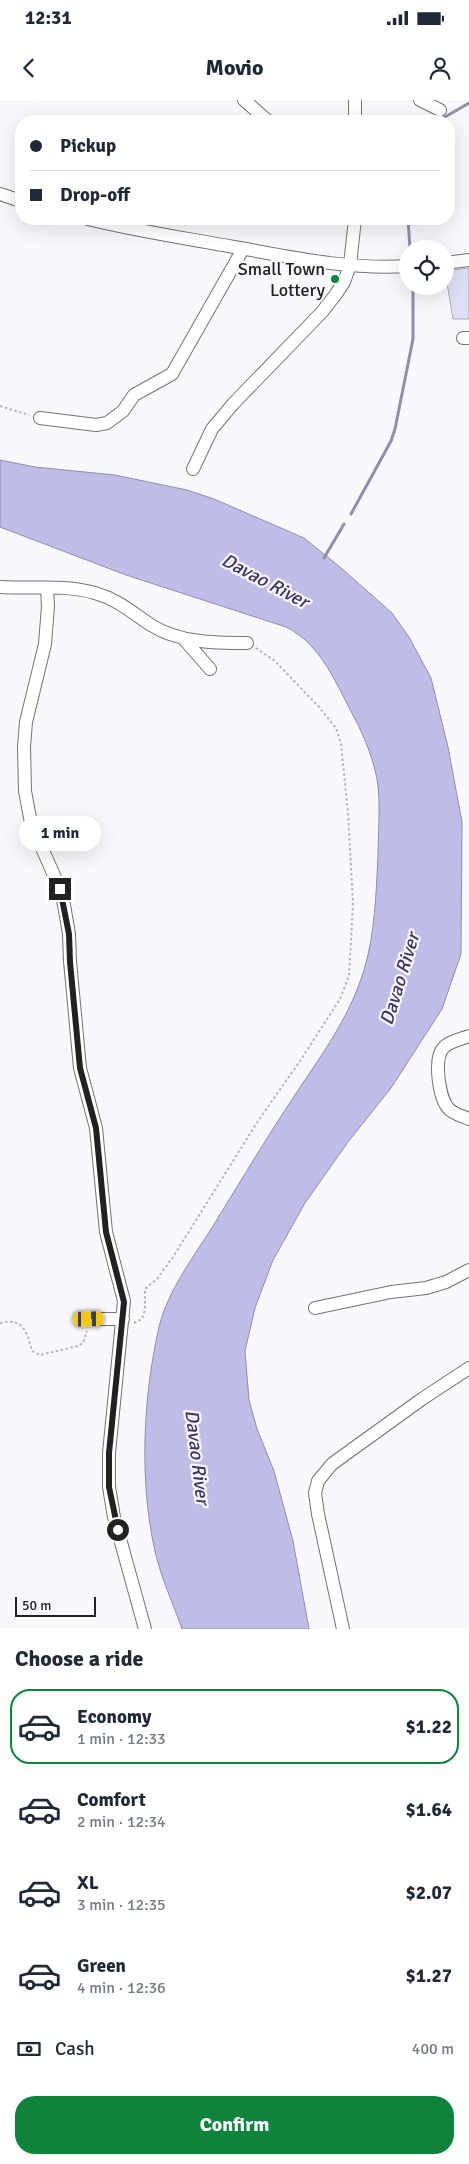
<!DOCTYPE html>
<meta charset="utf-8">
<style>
body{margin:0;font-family:Signika,sans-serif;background:#f6f6f7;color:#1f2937;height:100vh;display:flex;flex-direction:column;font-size:19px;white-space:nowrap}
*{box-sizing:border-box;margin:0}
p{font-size:16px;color:#747a83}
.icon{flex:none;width:28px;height:28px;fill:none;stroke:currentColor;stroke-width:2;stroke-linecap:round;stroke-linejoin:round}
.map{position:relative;height:1529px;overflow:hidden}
.details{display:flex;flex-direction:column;background:#fff;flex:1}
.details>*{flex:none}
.guide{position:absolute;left:15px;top:15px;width:440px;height:110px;border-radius:20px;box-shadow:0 5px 20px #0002;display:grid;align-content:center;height:110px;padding:0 15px;background:#fff}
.controls{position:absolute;left:399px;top:140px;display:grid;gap:10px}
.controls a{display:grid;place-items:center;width:55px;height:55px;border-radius:50%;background:#fff;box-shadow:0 5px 20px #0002;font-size:25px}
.scale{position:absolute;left:15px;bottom:12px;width:81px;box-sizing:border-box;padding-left:5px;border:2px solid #222223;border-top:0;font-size:14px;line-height:18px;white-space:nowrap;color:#222223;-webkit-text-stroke:4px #f7f7fc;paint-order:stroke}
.end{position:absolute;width:22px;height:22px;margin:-11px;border:6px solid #222223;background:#fff;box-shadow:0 0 0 2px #fff}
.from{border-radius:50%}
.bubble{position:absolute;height:35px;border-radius:18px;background:#fff;box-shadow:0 5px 20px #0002;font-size:16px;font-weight:800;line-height:35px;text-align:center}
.car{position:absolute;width:15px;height:30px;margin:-15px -8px;border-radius:6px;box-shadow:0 0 4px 1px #0007;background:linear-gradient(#f5c518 24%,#345 0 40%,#f5c518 0 76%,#345 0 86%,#f5c518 0)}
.guide b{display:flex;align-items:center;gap:18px;height:48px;font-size:19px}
.guide b+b{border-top:1px solid #e0e1e3}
.guide i{width:12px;height:12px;background:#1f2937}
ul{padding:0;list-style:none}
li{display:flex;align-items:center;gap:15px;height:75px;margin:0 10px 8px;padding:0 5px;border:2px solid transparent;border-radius:20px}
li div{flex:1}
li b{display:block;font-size:19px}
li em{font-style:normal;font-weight:800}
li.current{border-color:#0d833c}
li>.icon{width:45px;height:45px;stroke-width:1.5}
h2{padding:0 15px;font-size:22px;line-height:60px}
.pay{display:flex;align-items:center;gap:12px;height:55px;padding:0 15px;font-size:19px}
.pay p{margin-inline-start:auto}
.action{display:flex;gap:10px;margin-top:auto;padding:10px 15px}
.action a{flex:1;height:58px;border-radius:20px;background:#0d833c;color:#fff;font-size:20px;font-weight:800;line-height:58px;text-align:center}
.status{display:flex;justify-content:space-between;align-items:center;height:35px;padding:0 25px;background:#fff;direction:ltr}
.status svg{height:14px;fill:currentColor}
header{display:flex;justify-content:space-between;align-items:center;height:65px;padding:0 15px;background:#fff;font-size:22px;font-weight:800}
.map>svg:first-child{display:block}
</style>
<div class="status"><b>12:31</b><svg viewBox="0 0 49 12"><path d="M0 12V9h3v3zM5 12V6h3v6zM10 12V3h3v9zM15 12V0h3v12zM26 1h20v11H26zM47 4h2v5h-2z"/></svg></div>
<header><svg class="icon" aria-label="back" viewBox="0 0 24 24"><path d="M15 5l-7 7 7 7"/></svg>Movio<svg class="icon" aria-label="person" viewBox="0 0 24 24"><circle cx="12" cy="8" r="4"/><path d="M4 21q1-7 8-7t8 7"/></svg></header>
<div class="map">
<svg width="469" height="1529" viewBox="0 0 469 1529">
<rect width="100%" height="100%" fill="#f7f7fc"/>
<path fill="#bfbde8" stroke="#908ead" d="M0,360l35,7 80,8 72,15 27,9 90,39 36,29 52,46 17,24 22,41 17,69 14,75 -1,132 -19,55 -51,79 -43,54 -43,61 -32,57 -18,48 -10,43 4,49 8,29 17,42 19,70 16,88h-127c-9,-26 -21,-51 -27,-78 -16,-70 -12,-154 4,-224 9,-38 37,-73 57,-106 24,-39 48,-79 73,-117 28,-43 60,-84 75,-134 11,-36 12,-76 14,-114 0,-24 3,-54 -1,-77 -4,-21 -13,-43 -23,-62 -18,-33 -32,-72 -68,-90l-160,-52 -126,-48z"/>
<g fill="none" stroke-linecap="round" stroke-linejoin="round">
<path stroke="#908ead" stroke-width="3" d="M438,21l31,-18
M408,119l2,30
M351,414l40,-73 4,-12 18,-90v-53
M324,458l20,-34"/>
</g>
<path fill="#dfdef8" stroke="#ababaf" d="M469,168v51h-16l-8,-48z"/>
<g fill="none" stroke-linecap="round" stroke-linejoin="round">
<g stroke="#747477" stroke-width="14">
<path id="minor" d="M244,0l24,21
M420,0l20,10
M355,21v-21
M0,94l21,7
M88,119c48,12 97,19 146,28 57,10 115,23 174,19
M445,163l24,-3
M463,238h6
M40,318l56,7 11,-2 16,-12 11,-16 38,-21 71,-125
M193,369l19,-40 21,-25 89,-92 14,-18 8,-12 6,-17 5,-46
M0,487c31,2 65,-3 95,6 24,7 36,19 56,32 28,18 65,18 96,18
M47,488l1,18 -3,38 -19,78 -2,25 1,44 6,32 29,66 4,16 5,29 1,27 10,107 16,60 10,104 18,69 -15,152v34l5,30 31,112
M183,538l27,31
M469,936c-8,3 -19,5 -25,11 -11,11 -5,50 4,61 5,6 14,8 21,11
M315,1208l76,-16 35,-4 20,-6 23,-12
M89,1219h34
M343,1529l-25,-115 -3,-21 3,-12 14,-17 90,-65 47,-31"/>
</g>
<path stroke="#b6b6ba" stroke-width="2" stroke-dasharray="2.5 2.5" stroke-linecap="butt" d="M0,306l29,9
M0,1223c24,-6 27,10 32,28l8,4 38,-9 5,-3 4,-12
M134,1223l8,-4 3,-9v-21l12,-10 16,-22 85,-136 42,-60 40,-62 9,-23 4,-73 -5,-90 -7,-69 -5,-16 -17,-21 -44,-46 -19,-13"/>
<use href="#minor" stroke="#fff" stroke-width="12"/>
</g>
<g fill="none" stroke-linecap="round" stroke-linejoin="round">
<path stroke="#222223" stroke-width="6" d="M60,789l9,45 1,28 10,106 16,60 10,104 18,70 -15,151v34l9,43"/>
</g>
<circle fill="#0d833c" stroke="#f7f7fc" stroke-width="2" cx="335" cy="179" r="5"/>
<g text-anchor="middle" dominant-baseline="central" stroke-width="4.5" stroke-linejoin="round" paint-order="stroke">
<g font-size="18" fill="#222223" stroke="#f7f7fc" text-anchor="end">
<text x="325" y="169">Small Town<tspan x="325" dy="21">Lottery</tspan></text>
</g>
<g font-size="19" font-style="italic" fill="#3b3469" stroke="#f7f7fc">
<text transform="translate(265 481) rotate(28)">Davao River</text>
<text transform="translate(400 879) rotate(-73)">Davao River</text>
<text transform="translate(197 1357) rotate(83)">Davao River</text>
</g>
</g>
</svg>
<div class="controls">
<a><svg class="icon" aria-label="locate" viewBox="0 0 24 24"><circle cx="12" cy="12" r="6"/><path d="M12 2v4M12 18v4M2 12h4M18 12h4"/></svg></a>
</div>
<div class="scale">50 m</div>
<i class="end from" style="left:118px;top:1430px"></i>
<i class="end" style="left:60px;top:789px"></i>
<div class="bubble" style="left:19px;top:716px;width:82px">1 min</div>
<i class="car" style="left:89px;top:1219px;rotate:89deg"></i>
<div class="guide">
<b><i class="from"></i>Pickup</b>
<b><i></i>Drop-off</b>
</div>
</div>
<section class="details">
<h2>Choose a ride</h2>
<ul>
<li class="current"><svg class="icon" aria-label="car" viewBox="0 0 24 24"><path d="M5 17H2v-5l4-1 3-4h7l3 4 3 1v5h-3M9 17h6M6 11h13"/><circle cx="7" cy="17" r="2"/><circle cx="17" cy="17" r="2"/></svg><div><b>Economy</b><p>1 min · 12:33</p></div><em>$1.22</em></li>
<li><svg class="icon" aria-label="car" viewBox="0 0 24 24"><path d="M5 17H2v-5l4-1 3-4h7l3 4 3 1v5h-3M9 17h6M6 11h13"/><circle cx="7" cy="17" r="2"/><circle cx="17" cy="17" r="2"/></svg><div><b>Comfort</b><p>2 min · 12:34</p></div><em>$1.64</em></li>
<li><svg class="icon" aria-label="car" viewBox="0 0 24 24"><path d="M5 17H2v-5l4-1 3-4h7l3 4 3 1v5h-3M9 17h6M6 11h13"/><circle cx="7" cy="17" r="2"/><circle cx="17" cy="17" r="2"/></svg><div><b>XL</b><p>3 min · 12:35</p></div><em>$2.07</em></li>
<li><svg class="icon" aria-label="car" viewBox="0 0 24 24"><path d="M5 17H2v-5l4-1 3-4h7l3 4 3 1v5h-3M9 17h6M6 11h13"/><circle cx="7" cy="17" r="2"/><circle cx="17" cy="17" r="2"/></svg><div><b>Green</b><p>4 min · 12:36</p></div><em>$1.27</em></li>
</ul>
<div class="pay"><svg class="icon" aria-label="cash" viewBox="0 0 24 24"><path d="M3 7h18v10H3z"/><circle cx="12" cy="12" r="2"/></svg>Cash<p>400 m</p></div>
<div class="action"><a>Confirm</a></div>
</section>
